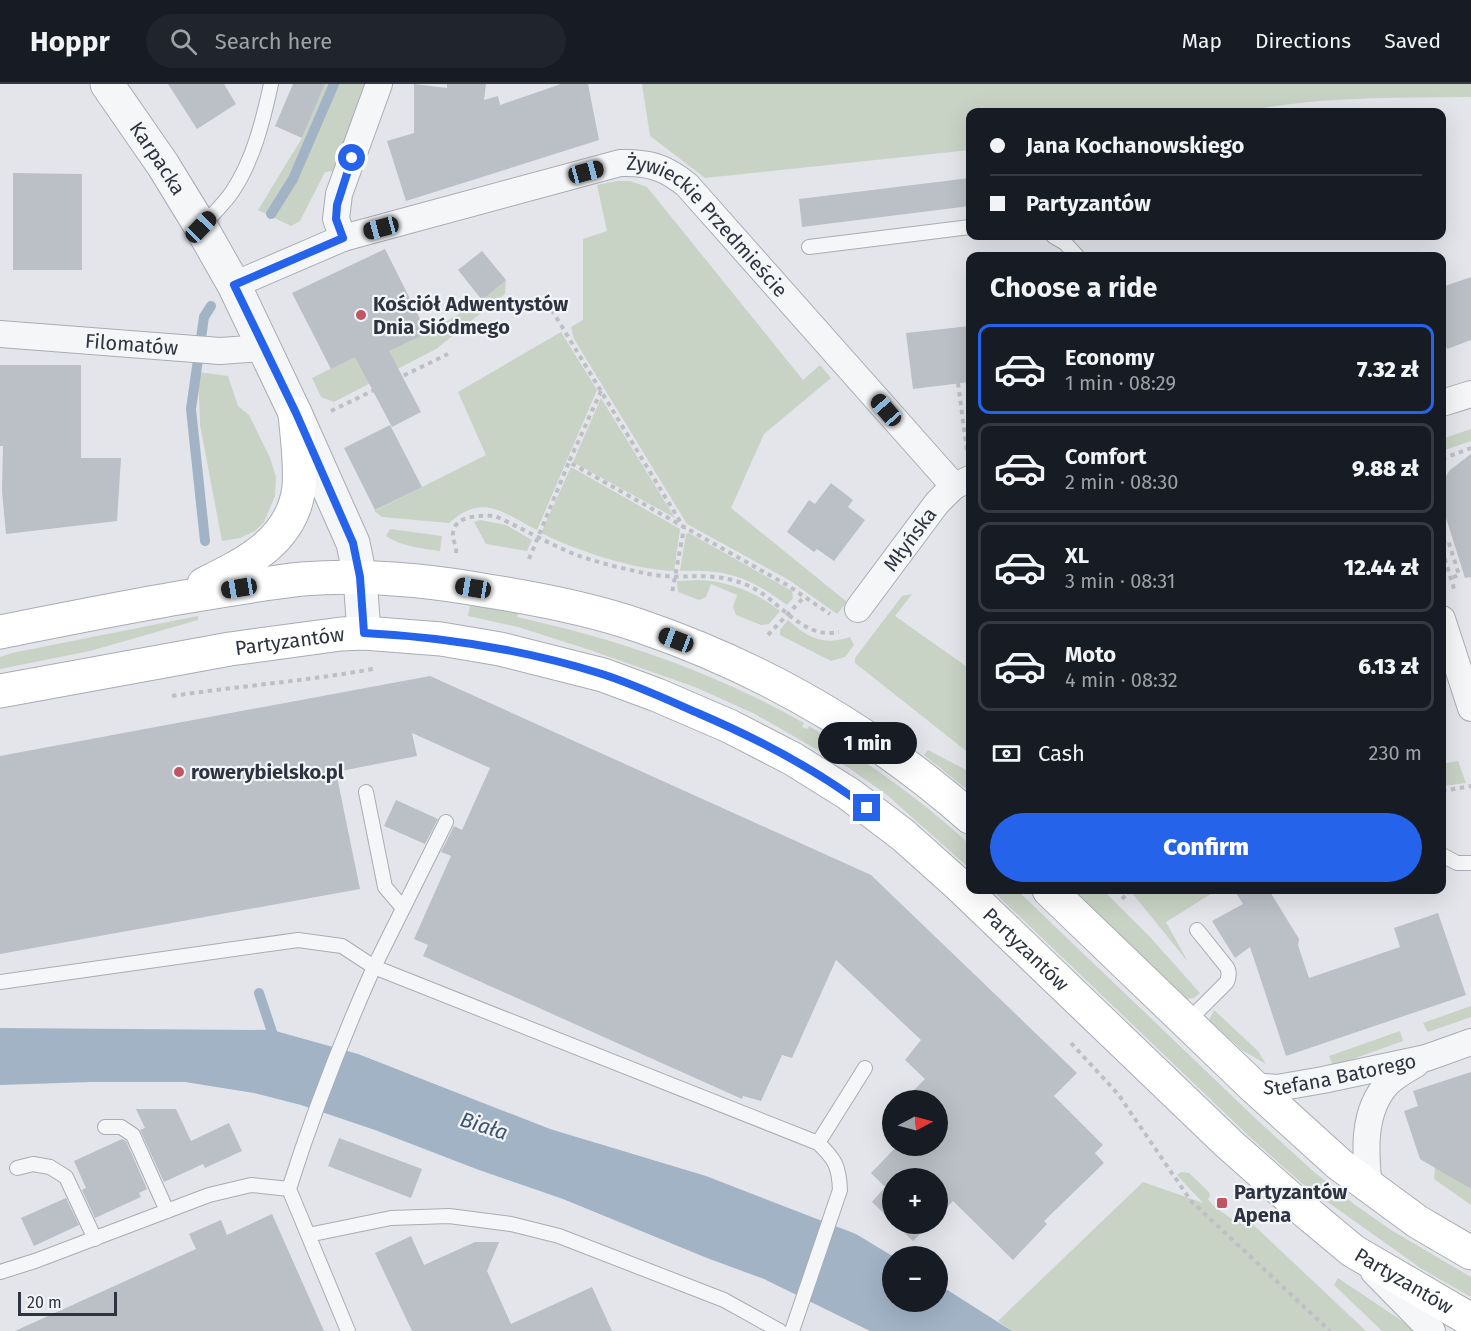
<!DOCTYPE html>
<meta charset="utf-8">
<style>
body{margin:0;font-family:"Fira Sans",sans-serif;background:#20242c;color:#f1f3f6;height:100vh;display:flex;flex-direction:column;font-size:22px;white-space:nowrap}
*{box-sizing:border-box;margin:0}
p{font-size:20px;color:#9ea1a6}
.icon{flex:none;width:33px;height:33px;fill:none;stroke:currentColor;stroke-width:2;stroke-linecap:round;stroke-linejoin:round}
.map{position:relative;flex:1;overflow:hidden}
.side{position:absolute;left:966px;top:168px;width:480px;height:642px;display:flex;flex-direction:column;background:#171b24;border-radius:12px;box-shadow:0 6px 24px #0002}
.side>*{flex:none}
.top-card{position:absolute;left:966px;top:24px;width:480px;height:132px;border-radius:12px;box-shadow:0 6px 24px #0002;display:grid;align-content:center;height:132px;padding:0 24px;background:#171b24}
.needle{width:39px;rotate:84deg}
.tools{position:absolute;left:882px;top:1006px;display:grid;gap:12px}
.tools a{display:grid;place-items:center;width:66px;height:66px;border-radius:50%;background:#171b24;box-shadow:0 6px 24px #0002;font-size:30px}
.scale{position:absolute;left:18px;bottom:15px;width:99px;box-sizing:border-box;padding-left:6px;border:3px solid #2d3340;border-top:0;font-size:16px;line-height:21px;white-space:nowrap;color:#2d3340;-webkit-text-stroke:4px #f2f4f7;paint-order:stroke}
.end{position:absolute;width:27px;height:27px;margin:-14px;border:8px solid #2563eb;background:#fff;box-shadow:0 0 0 3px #fff}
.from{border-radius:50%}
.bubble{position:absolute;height:42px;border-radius:21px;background:#171b24;box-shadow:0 6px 24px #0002;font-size:20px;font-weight:800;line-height:42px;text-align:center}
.car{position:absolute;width:18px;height:36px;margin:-18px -9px;border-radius:8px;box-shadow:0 0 4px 2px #0007;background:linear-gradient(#222 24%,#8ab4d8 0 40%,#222 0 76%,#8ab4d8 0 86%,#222 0)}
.top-card b{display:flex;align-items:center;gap:21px;height:57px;font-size:22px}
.top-card b+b{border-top:2px solid #363941}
.top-card i{width:15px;height:15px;background:#f1f3f6}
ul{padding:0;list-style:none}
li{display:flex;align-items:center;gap:18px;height:90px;margin:0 12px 9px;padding:0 12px;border:3px solid #363941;border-radius:12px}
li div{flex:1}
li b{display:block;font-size:22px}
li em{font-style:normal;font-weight:800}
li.selected{border-color:#2563eb}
li>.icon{width:54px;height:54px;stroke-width:1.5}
h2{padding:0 24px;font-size:27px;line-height:72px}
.pay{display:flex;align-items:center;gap:15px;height:66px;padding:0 24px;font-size:22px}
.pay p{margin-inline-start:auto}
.button{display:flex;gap:12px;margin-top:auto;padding:12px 24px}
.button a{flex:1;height:69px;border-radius:36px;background:#2563eb;color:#fff;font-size:24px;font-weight:800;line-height:69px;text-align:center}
header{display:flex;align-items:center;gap:36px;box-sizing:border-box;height:84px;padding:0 30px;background:#171b24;border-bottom:2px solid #363941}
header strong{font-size:28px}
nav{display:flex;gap:33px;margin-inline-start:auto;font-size:21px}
.search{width:420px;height:54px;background:#20242c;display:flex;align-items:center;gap:15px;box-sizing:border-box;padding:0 21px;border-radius:33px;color:#9ea1a6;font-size:22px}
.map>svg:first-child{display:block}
</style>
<header>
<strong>Hoppr</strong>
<div class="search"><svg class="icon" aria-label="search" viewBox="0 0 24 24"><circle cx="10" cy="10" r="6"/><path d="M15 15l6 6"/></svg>Search here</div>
<nav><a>Map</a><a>Directions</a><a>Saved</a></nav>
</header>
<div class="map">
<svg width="1471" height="1247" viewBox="0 0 1471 1247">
<rect width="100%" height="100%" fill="#e3e5ea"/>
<path fill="#c8d3c5" d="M325,0h42l-33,87 -9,1 -25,49 -9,5 -33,-16 44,-72z
M642,0h829v13c-77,1 -154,-1 -229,15h-272v38l-265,28 -55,-42z
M617,97h13l17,6 156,193 17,-15 11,13 -67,56 -33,74 116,94 -10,12 -48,-34 -102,-56 -113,-185 -3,-12 12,-7v-81l24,-8 -10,-46z
M506,196l-1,14 -69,55 -102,53 -13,-5 -9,-19 86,-43 5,9c37,-17 71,-38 103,-64z
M561,248l36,58 -60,140c-35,-18 -54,-37 -88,-7l-67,-6 -8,-6 112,-56 -28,-63z
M198,288l30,4 10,30 11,9 21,43 6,19 -1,19 -11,26 -9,9 -15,7 -18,3 -22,-116z
M601,314l74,120 -102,-56z
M1471,345v12l-29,10v-12z
M571,383l109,62 -6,42c-42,-2 -94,-19 -133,-38z
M480,436l26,5 26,15 -5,11 -41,-7 -12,-22z
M390,445l52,7 -2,15c-19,-3 -38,-4 -54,-15z
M689,449l103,58 1,7 -6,7c-38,-28 -60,-36 -107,-34l6,-37z
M699,496c31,2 57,12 81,31l-11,13 -8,1 -25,-10 -3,-8 4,-12 -26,-11 -5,13 -7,3 -21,-8 -1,-11z
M912,510l-17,22 75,53v85l-115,-91v-5l47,-62z
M470,521l48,8 -1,4c104,23 194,54 287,106l-2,4 5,2 2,-3c58,36 112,73 161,119v24l-83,-74 -38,-27 -94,-54 -60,-27 -105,-37 -72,-23 -50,-11z
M198,532v4l-108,31 -90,18v-12l12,-4z
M788,536c20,18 35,26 62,17l4,8 -9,12 -14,4 -51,-26v-5z
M928,666l42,22v20l-46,-37z
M1458,677l8,22 -24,3v-22z
M992,806h25l237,227 59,54 41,33 37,26 80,47v20l-49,-28 -117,-83 -54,-48z
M1073,806h30l48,48 49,55 -6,5 -7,1z
M1136,806h81l-51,32 22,40 -56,-69z
M1471,922v11l-43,15 -5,-9z
M1214,926l44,41 8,13 -24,-14 -33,-30z
M1400,947l3,10 -70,25 -4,-10z
M1435,1083l36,22v16l-37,-26z
M1181,1088l8,1 20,19 1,4 -2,3c5,9 19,15 27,23l8,-7 123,116h-354l-14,-10 145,-139 60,21 -26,-28z
M1338,1194l79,53h-35l-48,-46z"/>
<path fill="#a2b3c6" d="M0,944l272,2 86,24 192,75 156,47 150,58 38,23 -2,45h46v-18l74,47h-142l-106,-52 -57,-21 -144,-59 -84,-29 -104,-40 -74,-25 -47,-12 -69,-11h-95l-90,3z"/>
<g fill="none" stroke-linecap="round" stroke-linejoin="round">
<path stroke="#a2b3c6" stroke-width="10" d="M271,130l22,-35 41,-95
M205,457l-14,-132 13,-92 7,-11
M259,909l16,48"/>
</g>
<path fill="#bbbfc6" d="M168,0h56l12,20 -39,25z
M293,0h32l-23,54 -27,-12z
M414,0l33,4v-4h39l-2,16 14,-4 2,9 61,-21h27l11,56 -193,61 -19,-60 27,-8z
M13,89l69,1v96h-69z
M970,94v28l-168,21 -3,-28z
M385,165l42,84 -38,18 32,61 -29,15 -37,-70 -24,12 -39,-76z
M482,167l24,29 -24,20 -24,-30z
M1471,193v63l-24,9 -5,-16v-46z
M970,242v56l-57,7 -7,-56z
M0,281h81v93h40l-4,63 -111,13 -4,-43 1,-45h-3z
M390,341l32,62 -47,23 -31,-62z
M1471,370v123l-6,1 -23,-73v-23l8,-12z
M831,399l22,17 -5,7 17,13 -31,41 -17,-12 -3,3 -27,-20 22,-32 6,4z
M430,592l441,199 206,198 -23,23 49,49 -8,8 9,10 -60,58 3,3 -34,36 -60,-59 -15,15v-37h-46v42l-20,-19 13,-15 -14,-14 26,-27h41v-45h-35l22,-22 -20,-19 16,-20 -85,-80 -44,98 -10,-3 -21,46 -18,-5 -1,3 -319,-143 5,-11 -14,-6 37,-83 -10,-4 13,-26 8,4 28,-62 -78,-35 5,23 -81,16 24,117 -360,65v-198z
M396,716l42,19 -13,25 -41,-18z
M1234,806h35l30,49 -1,6 11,33 91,-31 -6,-19 44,-15 28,82 -180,61 -36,-109 -15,11 -23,-37 31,-17z
M1471,988v117l-51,-30 -16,-48 14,-5 -5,-15z
M136,1025h40l15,32 38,-18 13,28 -37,17 -2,-4 -39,18 -24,-52 5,-2z
M339,1054l83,31 -11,29 -83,-32z
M122,1055l4,2 21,48 -8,4 2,4 -46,21 -13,-28 4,-2 -12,-27z
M66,1114l13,27 -45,21 -13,-28z
M272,1130l52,117h-309l181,-82 -7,-15 32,-14 6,15z
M895,1140h35l-17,17z
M411,1152l13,29 51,-23h24l-12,29 24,53 81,-37 20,44h-200l-37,-78z"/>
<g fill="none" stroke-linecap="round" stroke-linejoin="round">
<g stroke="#a9acb4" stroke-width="16">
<path id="service" d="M201,143c10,-11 22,-22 31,-35 21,-31 31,-71 39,-108
M1053,152l12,7 12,13
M809,163l161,-20
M366,708l19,95 18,21
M446,738l-72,145 444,176c17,16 21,23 22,47l-48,141
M1442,771l15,8h14
M0,898l298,-42 44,6 32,21c-32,72 -61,146 -85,222l59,142
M1187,938l40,-40c2,-6 3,-11 -1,-16l-29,-36
M105,1043h16l12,8 34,76
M818,1059l47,-75
M17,1084l16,-4 17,3 16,10 29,62
M308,1151l83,-17 58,-2 62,8 48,12 165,64 56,31
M0,1188l35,-11 174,-66 42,-10 38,4"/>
</g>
<g stroke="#a9acb4" stroke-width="28">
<g id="minor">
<path d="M343,154l-7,-19 3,-25 40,-110"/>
<path id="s1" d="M234,201l109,-47 277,-75c28,-1 45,4 67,22l267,301"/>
<path id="s2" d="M0,250l220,17 44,-3"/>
<path d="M1442,319l29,-9"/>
<path id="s3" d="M858,525l79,-106 17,-17 16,-7"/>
<path d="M1442,535l29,89"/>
<path id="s4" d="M1253,1002l24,2 46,-8 103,-22 45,-16"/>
<path d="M1369,1104c-4,-36 -7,-77 19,-105 8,-8 18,-13 28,-19"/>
<path d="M1374,1188l58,59"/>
</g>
</g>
<g stroke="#a9acb4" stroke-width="35">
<g id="tertiary">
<path id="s5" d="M107,0l56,81 38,62 33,58 61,128 58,130 7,34 4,56"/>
</g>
</g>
<g stroke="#a9acb4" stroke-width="35">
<g id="secondary">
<path d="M204,500c43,-21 89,-44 95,-97 2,-24 -2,-50 -4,-74"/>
<path d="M0,548c71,-14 143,-29 215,-40 29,-5 58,-10 87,-13 62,-5 125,1 186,12 51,8 103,18 152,35 123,42 233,106 330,191"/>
<path id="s6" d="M0,607l230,-42 111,-15 23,-1 77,6 59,10 103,26 54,20 72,31 64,33 56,35 54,41 57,51 269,258 70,62 54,45 118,69"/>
<path d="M1049,806l204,196 86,78 79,58 53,31"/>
</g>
</g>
<path stroke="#bdbfc4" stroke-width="4" stroke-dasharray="4.5 4.5" stroke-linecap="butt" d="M547,218l137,226 -12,65
M958,299l9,68
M601,307l-32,71 218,123 43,29
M331,327l117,-57
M1442,375l29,-11
M1442,426l9,-3
M1442,458l6,-2 11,35 -8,3
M1442,466l13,42
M456,469c1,-7 -4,-13 -3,-20 1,-18 29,-18 42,-17 27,12 52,27 79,38 24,9 51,15 75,20 37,7 62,-5 100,12 31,14 53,54 90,46
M529,475l40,-97
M768,551l37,-39
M172,612c67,-10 134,-15 201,-27
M1442,707l29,-5
M1122,815l9,-9
M1071,959l47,51 73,107 139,130"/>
<use href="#service" stroke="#f5f6f8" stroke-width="14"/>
<use href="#minor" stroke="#f5f6f8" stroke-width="26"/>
<use href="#tertiary" stroke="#f5f6f8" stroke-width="33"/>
<use href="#secondary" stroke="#fff" stroke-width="33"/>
</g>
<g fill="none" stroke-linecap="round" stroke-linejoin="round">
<path stroke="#2563eb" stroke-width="8" d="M352,74l-15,47 -1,14 7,19 -109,47 62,128 57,130 7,34 4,56c81,4 161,17 238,41 34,11 66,26 98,40 58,25 116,55 167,94"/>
</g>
<g fill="#c05664" stroke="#f2f4f7" stroke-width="2">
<circle cx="361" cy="231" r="6"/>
<circle cx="179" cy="688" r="6"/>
<rect x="1216" y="1113" width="12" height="12" rx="3"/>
</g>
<g text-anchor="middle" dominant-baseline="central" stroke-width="4.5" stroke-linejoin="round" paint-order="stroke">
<g font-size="20" fill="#2d3340" stroke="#f2f4f7">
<text stroke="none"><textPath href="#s5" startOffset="90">Karpacka</textPath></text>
<text stroke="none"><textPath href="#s1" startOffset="518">Żywieckie Przedmieście</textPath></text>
<text stroke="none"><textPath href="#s2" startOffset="132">Filomatów</textPath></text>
<text stroke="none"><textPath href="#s3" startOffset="87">Młyńska</textPath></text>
<text stroke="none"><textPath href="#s6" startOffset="294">Partyzantów</textPath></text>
<text stroke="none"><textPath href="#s6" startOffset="1122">Partyzantów</textPath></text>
<text stroke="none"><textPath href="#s4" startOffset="88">Stefana Batorego</textPath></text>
<text stroke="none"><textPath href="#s6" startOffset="1626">Partyzantów</textPath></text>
</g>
<g font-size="20" font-weight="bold" fill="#2d3340" stroke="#f2f4f7" text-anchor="start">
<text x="373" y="220">Kościół Adwentystów<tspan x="373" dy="23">Dnia Siódmego</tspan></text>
<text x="191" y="688">rowerybielsko.pl</text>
<text x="1234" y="1108">Partyzantów<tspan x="1234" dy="23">Apena</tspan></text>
</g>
<g font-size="21" font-style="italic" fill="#3b5270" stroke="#f2f4f7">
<text transform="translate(484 1042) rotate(18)">Biała</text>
</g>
</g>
</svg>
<div class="tools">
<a><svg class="needle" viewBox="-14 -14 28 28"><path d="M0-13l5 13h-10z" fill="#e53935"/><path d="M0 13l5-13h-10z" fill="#9ea1a6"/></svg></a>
<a>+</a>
<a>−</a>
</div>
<div class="scale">20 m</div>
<i class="end from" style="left:352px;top:74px"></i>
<i class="end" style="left:867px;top:724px"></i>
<div class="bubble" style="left:818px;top:638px;width:99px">1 min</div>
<i class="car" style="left:586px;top:88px;rotate:75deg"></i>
<i class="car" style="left:201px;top:143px;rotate:44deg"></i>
<i class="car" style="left:381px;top:144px;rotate:255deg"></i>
<i class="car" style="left:886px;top:326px;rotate:319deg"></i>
<i class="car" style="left:239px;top:504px;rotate:261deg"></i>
<i class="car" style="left:473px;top:504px;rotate:279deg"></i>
<i class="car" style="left:676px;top:556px;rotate:291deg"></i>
<div class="top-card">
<b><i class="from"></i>Jana Kochanowskiego</b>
<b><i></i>Partyzantów</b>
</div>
<section class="side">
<h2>Choose a ride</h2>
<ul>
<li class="selected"><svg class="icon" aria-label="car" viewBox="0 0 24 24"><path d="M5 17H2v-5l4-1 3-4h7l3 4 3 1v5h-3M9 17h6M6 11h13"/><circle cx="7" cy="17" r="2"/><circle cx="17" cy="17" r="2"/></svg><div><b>Economy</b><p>1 min · 08:29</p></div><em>7.32 zł</em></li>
<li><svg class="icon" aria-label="car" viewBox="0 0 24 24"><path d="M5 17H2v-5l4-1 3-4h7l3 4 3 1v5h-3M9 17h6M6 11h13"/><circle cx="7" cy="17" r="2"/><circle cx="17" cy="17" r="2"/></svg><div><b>Comfort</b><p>2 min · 08:30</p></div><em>9.88 zł</em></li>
<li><svg class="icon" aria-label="car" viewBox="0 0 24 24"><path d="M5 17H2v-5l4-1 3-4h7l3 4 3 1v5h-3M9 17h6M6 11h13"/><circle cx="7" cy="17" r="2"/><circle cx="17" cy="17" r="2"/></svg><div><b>XL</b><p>3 min · 08:31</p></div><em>12.44 zł</em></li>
<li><svg class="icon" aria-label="car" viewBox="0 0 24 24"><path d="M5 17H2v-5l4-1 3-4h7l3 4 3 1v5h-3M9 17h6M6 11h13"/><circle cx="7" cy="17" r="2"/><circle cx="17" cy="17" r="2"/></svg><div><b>Moto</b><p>4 min · 08:32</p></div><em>6.13 zł</em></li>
</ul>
<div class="pay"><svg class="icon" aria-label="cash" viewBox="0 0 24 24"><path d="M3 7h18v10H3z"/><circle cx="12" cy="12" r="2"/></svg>Cash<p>230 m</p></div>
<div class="button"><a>Confirm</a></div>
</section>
</div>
